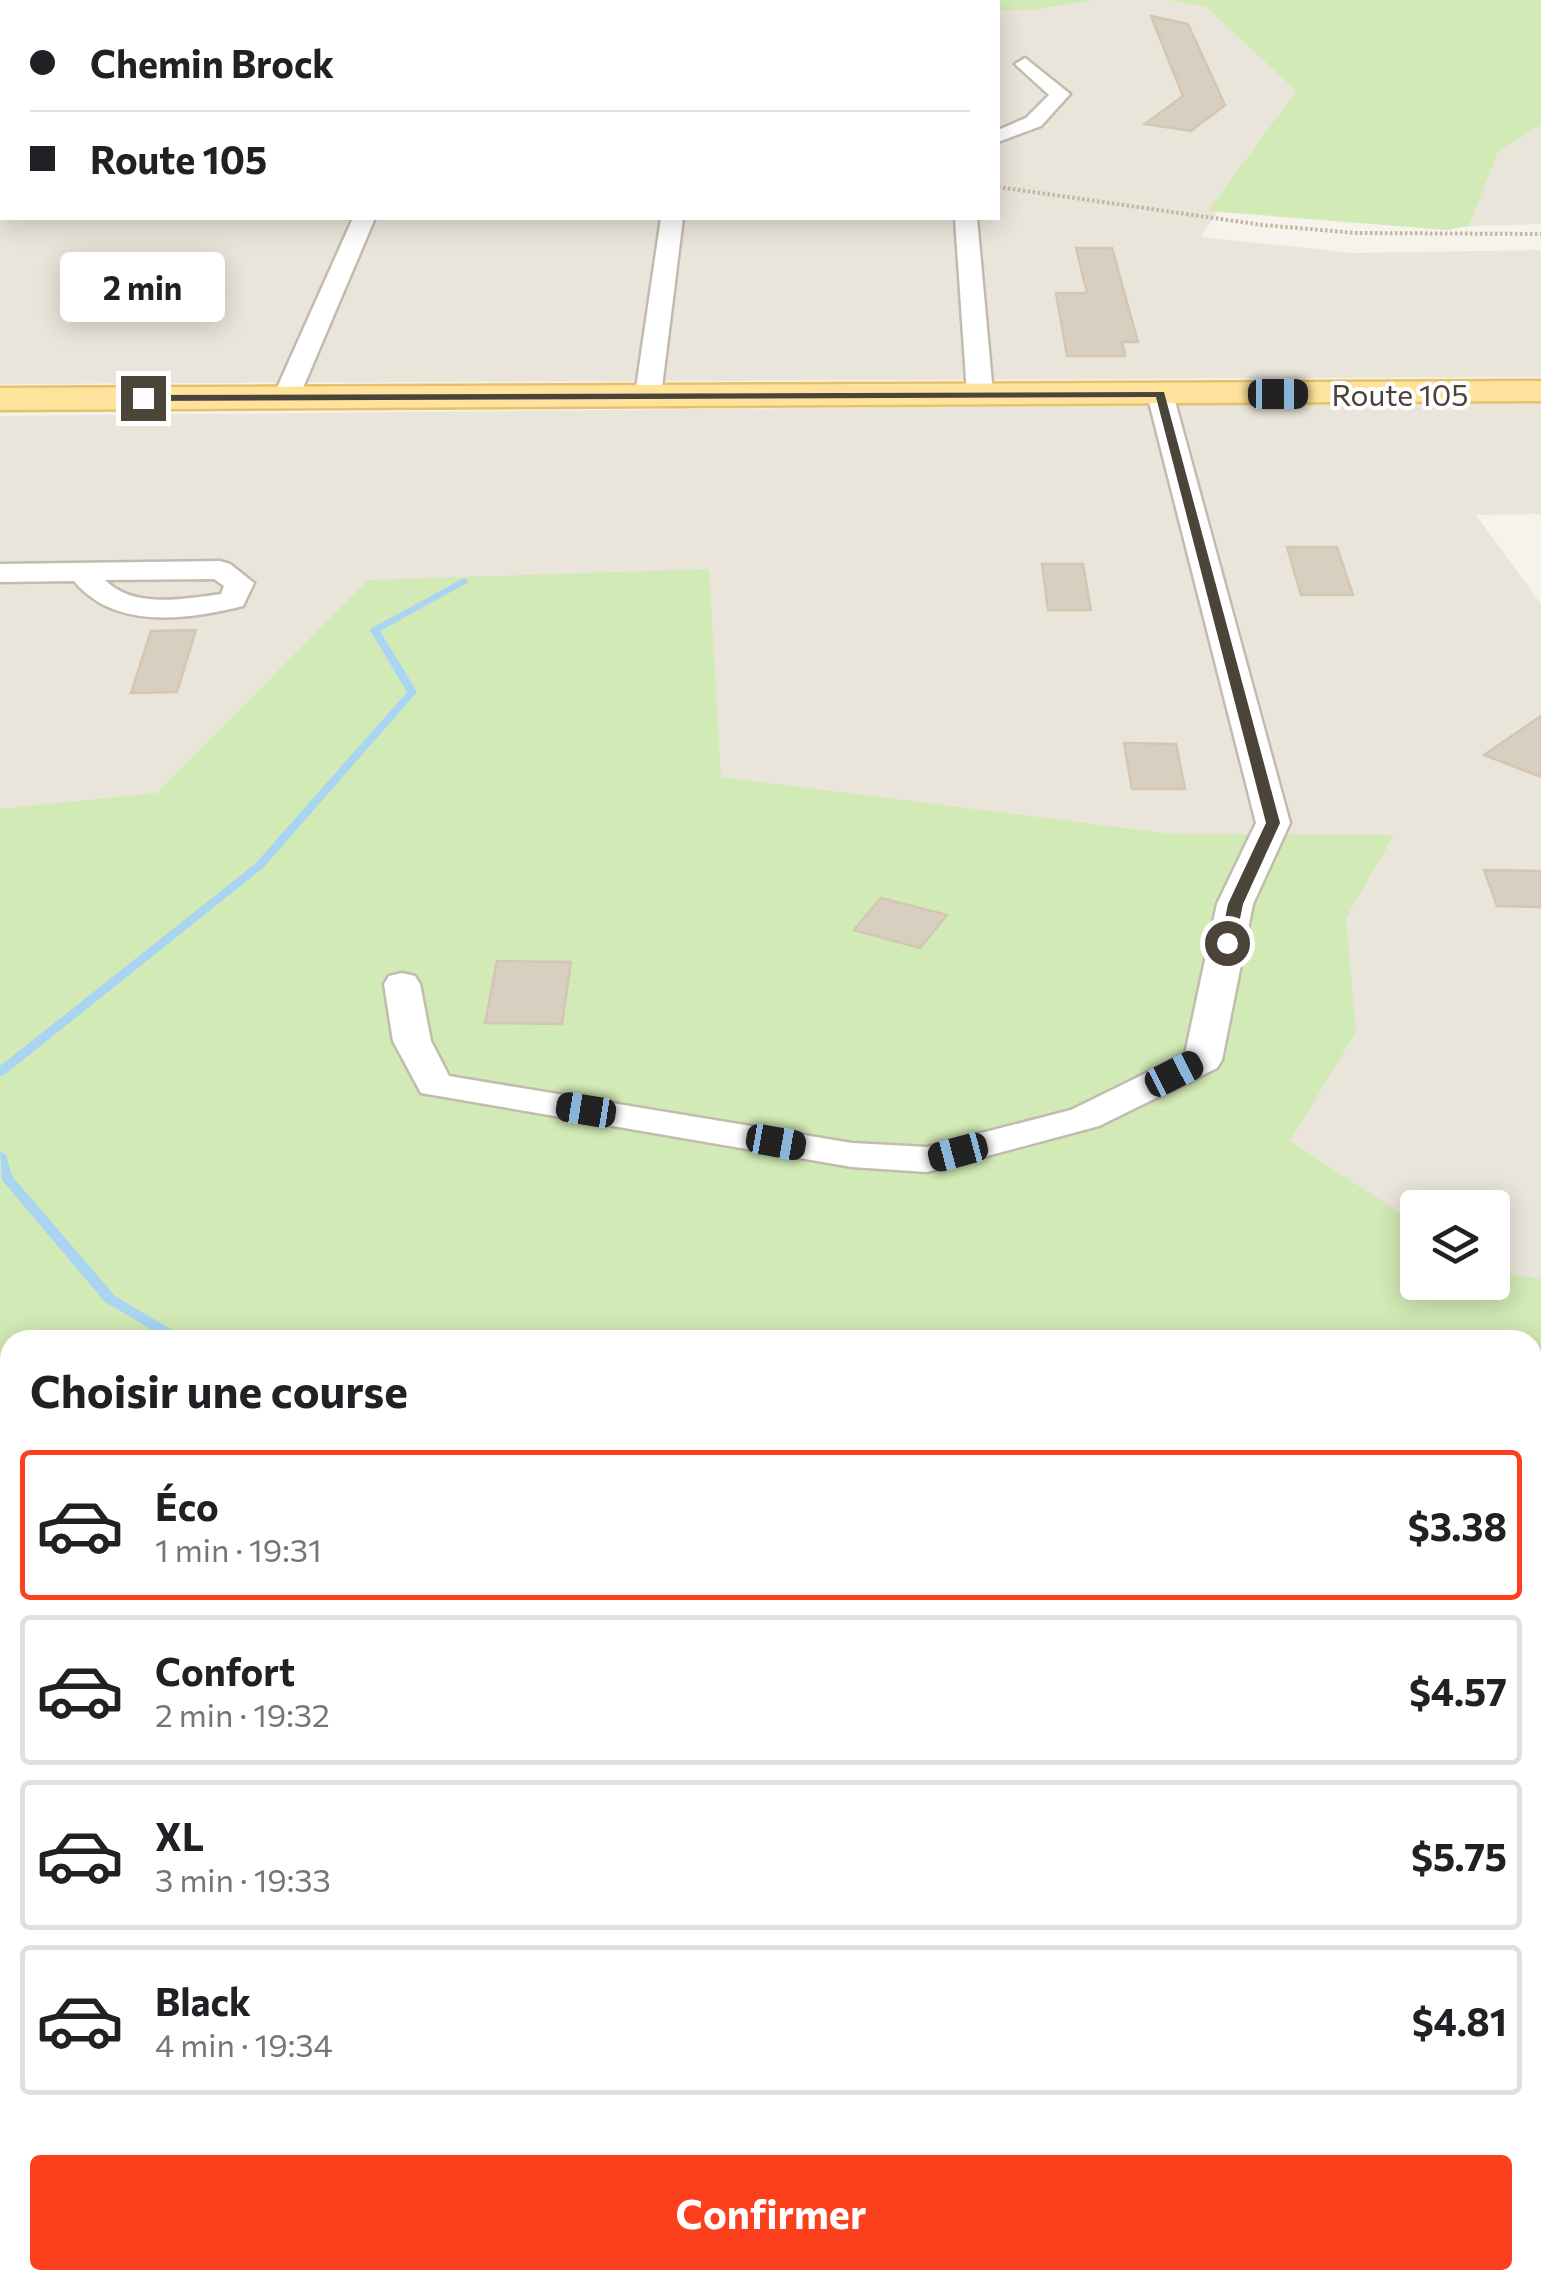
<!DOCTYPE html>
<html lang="fr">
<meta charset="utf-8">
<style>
body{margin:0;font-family:Commissioner,sans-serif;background:#f2f2f2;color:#202124;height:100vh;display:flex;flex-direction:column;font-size:38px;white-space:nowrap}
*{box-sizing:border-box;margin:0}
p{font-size:32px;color:#757577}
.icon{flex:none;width:55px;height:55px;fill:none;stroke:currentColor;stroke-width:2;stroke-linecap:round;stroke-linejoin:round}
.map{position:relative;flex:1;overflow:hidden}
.drawer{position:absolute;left:0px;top:1330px;width:1542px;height:960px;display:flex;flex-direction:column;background:#fff;border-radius:30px 30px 0 0;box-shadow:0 5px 25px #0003}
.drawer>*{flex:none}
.guide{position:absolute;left:0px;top:0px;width:1000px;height:220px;box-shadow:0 5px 25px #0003;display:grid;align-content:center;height:220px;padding:0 30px;background:#fff}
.buttons{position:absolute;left:1400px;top:1190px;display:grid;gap:20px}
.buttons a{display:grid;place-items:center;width:110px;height:110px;border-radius:10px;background:#fff;box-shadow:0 5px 25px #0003;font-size:50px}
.end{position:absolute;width:45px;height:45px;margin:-22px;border:12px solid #4b4439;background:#fff;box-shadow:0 0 0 5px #fff}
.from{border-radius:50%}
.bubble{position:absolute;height:70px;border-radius:10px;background:#fff;box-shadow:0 5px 25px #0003;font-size:32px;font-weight:700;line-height:70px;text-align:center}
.car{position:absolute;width:30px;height:60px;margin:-30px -15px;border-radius:12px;box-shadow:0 0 8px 2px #0007;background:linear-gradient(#222 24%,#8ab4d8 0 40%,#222 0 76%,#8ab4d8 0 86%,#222 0)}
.guide b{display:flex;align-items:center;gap:35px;height:95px;font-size:38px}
.guide b+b{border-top:2px solid #e0e0e0}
.guide i{width:25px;height:25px;background:#202124}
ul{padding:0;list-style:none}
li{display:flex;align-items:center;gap:30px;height:150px;margin:0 20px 15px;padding:0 10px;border:5px solid #e0e0e0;border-radius:10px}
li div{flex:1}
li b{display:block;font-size:38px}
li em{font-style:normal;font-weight:700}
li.selected{border-color:#fc3f1d}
li>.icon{width:90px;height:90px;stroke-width:1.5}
h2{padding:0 30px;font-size:45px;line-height:120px}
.button{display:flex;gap:20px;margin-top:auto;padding:20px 30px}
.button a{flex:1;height:115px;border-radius:10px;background:#fc3f1d;color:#fff;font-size:40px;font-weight:700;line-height:115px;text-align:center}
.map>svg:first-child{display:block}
</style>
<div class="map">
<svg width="1541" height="2290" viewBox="0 0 1541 2290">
<rect width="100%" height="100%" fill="#f6f3ec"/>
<path fill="#eae5da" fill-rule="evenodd" d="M0,0l163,2h-161v216h996v-208h37l61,-10h72l38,7 90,84 -95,146 152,16 188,-3v127l-1541,7z
M1541,125v99l-72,2 29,-74z
M1541,401v113l-65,1 65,89v935l-9,-199 -1532,-434v-490zM1418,1208h74v74h-74z"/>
<path fill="#d2eab5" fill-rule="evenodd" d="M162,0h934l-61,10h-37v-8z
M1168,0h373v125l-43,27 -29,74 -23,4 -238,-19 88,-120 -90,-84z
M709,569l12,208 451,57 222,1 -48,83 10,114 -66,109 127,83 1,58h74l1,-10 48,7v1011h-1541v-1481l157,-16 211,-213zM10,1340h1522v940h-1522z"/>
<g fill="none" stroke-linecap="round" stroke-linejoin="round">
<path fill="#a9d4f2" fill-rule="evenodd" d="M464,578l5,3 -2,2 -87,48 37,61 -154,176 -259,207 -4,1v-10l255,-202 152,-172 -37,-62 2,-2z
M0,1151l6,4 6,21 103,120 69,41 2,3h-17l-64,-38 -103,-122z
M173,2280h21l-6,10h-21z"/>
</g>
<path fill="#d8cfc1" stroke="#d3c7b4" stroke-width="2.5" d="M1151,16l37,8 37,81 -34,26 -46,-7 38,-28z
M1076,248h36l26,94h-16l3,14h-58l-11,-63h31z
M1287,547h50l16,48h-52z
M1042,564h41l8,46h-43z
M196,630l-19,62 -46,1 20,-62z
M1541,716v61l-57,-22z
M1124,743l52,1 9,45h-53z
M1484,870l57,1v36l-44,-1z
M881,898l66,17 -27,33 -66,-18z
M497,961l74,1 -9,62 -77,-1z"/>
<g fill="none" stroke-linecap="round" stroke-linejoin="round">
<g stroke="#c2bbae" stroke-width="5">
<path id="street" d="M1025,58l45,36 -29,32 -43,16v-12l28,-12 23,-23 -34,-31z
M353,218h22l-76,179 -13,8 -9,-3 -4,-5z
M661,218h22l-22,177 -13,8 -13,-8z
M955,218h22l16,176 -13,8 -13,-8z
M1160,386l13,8 117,429 -37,81 -31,156 -5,8 -118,58 -172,46 -75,-5 -431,-74 -28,-52 -9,-57 5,-8 13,-3 13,3 5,8 11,57 18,35 403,67 75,4 144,-37 114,-56 32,-150 39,-81 -109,-429z
M220,561l10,3 24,19 -11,23c-56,14 -129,24 -169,-25l-74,1v-18zM214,579l10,7 -3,8c-38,5 -87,15 -116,-14z"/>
</g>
<g stroke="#e6c16a" stroke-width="5">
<path id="primary" d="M1541,381v20l-1541,9v-22z"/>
</g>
<path stroke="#c4b79f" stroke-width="4" stroke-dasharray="2.5 2.5" stroke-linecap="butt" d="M998,187l265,38 93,8 185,1"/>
<use href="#street" fill="#fff" fill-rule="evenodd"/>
<use href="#primary" fill="#ffe39c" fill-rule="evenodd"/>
</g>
<path fill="#4b4439" d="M1164,392l116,431 -37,81 -8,39 -8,5 -7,-5 8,-39 38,-81 -110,-426 -1013,4 -5,-3 5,-3z"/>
<g text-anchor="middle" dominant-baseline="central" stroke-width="8" stroke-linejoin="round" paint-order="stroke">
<g font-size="30" fill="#4b4439" stroke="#fff">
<text x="1400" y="393">Route 105</text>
</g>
</g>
</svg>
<div class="buttons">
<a><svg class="icon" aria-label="layers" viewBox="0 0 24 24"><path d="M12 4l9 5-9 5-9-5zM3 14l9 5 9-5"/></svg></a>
</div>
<i class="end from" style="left:1227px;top:943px"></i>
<i class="end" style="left:143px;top:398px"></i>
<div class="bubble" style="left:60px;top:252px;width:165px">2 min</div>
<i class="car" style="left:1278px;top:394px;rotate:90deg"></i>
<i class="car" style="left:1174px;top:1074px;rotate:63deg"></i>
<i class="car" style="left:586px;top:1110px;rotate:279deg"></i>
<i class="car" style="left:776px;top:1142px;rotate:100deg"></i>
<i class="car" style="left:958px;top:1152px;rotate:255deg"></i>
<div class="guide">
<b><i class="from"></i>Chemin Brock</b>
<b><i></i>Route 105</b>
</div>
<section class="drawer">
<h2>Choisir une course</h2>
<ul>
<li class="selected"><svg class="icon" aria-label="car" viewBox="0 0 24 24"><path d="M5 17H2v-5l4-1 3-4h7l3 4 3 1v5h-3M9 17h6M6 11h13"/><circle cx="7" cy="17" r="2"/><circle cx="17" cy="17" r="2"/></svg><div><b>Éco</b><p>1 min · 19:31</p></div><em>$3.38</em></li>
<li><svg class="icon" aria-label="car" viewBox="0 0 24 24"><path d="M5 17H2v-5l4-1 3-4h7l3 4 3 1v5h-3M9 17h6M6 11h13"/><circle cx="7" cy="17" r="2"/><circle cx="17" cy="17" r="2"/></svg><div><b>Confort</b><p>2 min · 19:32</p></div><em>$4.57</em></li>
<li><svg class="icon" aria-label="car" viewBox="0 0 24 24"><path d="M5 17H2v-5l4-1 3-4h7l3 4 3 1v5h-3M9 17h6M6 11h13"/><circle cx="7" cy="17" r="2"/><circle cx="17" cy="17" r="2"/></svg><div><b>XL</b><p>3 min · 19:33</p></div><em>$5.75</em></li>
<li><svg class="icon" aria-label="car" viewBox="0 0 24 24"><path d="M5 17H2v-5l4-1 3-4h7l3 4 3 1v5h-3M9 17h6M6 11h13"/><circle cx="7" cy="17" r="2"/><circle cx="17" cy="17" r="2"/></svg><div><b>Black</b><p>4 min · 19:34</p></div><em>$4.81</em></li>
</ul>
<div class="button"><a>Confirmer</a></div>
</section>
</div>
